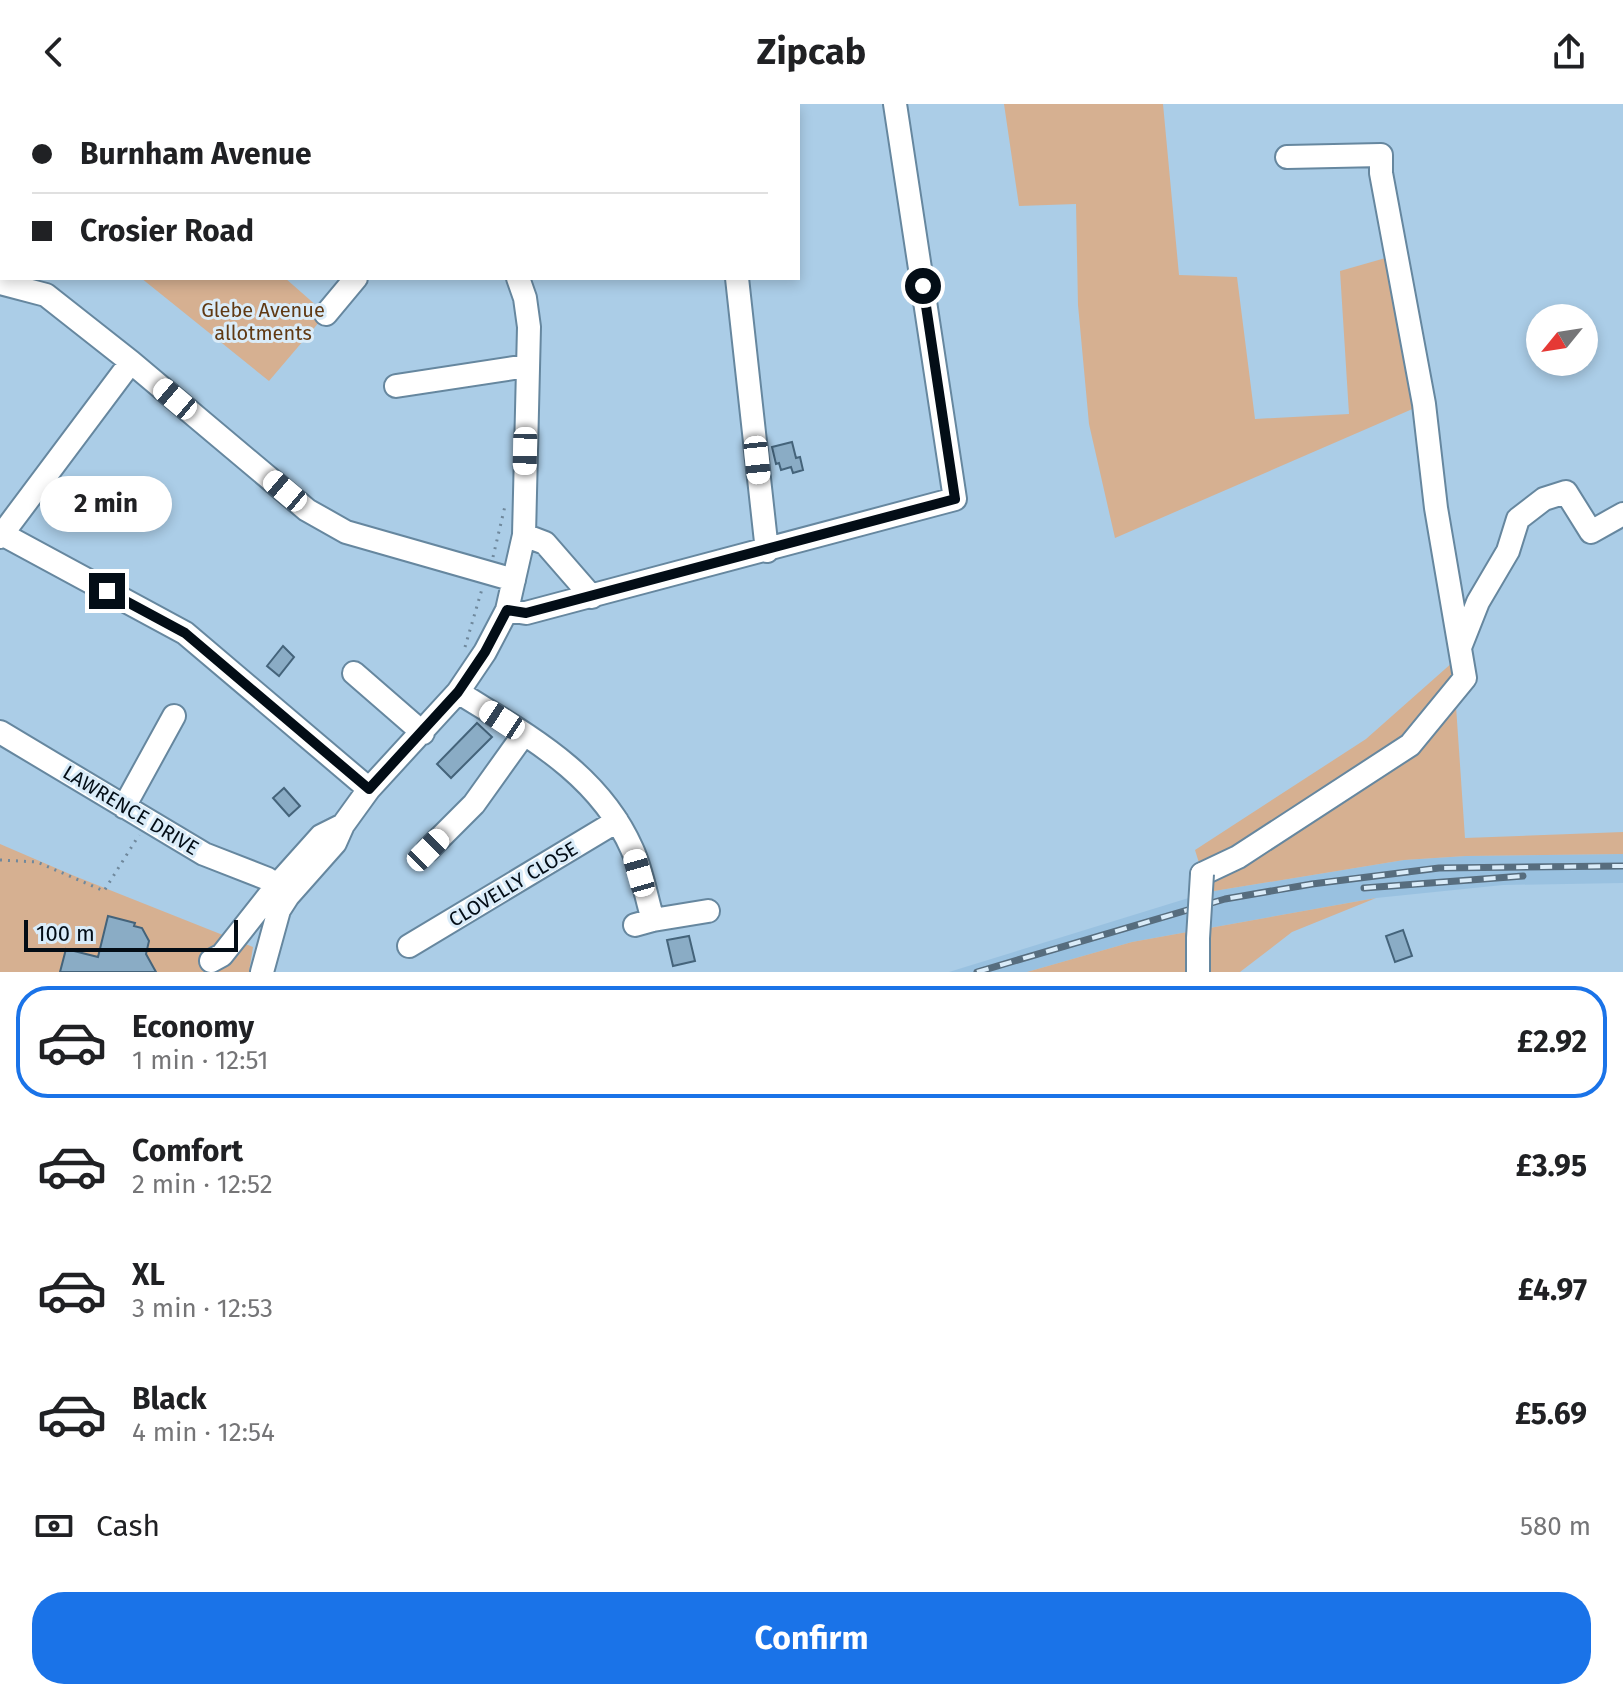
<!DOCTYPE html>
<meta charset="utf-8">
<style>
body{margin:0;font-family:"Fira Sans",sans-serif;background:#f6f6f6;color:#202124;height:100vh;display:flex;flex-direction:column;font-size:30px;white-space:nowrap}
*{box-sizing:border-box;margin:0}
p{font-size:26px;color:#757577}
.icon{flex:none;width:44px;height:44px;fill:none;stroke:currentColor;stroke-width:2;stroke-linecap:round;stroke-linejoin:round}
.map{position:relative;height:868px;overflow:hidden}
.side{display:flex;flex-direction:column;background:#fff;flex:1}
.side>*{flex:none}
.hud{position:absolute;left:0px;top:0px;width:800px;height:176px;box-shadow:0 4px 12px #0003;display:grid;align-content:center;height:176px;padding:0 32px;background:#fff}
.needle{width:52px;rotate:240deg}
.tools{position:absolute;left:1526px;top:200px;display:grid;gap:16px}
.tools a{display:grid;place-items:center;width:72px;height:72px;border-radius:50%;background:#fff;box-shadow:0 4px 12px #0003;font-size:40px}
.scale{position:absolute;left:24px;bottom:20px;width:214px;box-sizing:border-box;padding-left:8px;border:4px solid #030d16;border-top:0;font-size:22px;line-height:28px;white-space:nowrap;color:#030d16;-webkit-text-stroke:6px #daecf9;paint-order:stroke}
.end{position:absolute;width:36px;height:36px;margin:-18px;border:10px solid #030d16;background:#fff;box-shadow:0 0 0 4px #fff}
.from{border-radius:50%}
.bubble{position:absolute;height:56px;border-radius:28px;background:#fff;box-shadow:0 4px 12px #0003;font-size:26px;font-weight:700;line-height:56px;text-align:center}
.car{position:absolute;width:24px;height:48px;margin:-24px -12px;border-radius:10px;box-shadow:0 0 6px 2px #0007;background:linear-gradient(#fff 24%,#345 0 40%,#fff 0 76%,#345 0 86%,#fff 0)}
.hud b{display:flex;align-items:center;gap:28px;height:76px;font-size:30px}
.hud b+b{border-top:2px solid #e0e0e0}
.hud i{width:20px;height:20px;background:#202124}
ul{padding:14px 0 0;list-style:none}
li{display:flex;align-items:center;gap:24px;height:112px;margin:0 16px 12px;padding:0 16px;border:4px solid transparent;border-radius:32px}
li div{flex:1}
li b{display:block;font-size:30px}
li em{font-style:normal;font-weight:700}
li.active{border-color:#1a73e8}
li>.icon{width:72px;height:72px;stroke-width:1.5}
.pay{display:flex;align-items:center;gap:20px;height:88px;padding:0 32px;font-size:30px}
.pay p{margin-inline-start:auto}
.action{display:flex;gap:16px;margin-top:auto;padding:16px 32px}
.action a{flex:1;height:92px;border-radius:32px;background:#1a73e8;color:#fff;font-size:32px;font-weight:700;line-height:92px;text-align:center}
header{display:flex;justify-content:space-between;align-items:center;height:104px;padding:0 32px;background:#fff;font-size:36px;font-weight:700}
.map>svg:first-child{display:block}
</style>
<header><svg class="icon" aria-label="back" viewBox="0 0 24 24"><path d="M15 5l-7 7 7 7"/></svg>Zipcab<svg class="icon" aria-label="share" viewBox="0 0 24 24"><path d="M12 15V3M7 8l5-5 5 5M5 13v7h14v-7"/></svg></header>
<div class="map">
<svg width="1623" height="868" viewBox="0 0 1623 868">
<rect width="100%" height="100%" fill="#abcde7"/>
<path fill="#99c1e0" d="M1623,750v29l-120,2 -127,13 -244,44 -105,30h-78l259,-80 196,-32 62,-4z"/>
<path fill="#d6b091" d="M1004,0h159l16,171 58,2 18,142 94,-5 -9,-143 56,-16 28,149 -309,134 -26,-114 -11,-119 -2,-101 -57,2z
M141,174h144l41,36 -57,67z
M1453,558l12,176 158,-6v22l-157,2 -62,4 -196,32 -13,-42 171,-111z
M0,740l72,31 181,72 -4,25h-249z
M1376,794l-84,34 -52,40h-213l105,-30z"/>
<path fill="#8aacc5" stroke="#44637a" stroke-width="2" d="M792,338l4,16 4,-1 3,13 -10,3 -2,-6 -10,3 -2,-7 -3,1 -4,-17z
M283,542l11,11 -15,19 -12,-10z
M477,619l15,14 -41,41 -14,-14z
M284,684l16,18 -11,10 -16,-18z
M108,812l27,7 -1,3 8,2 7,13 -3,13 10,18h-96l6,-23 32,8z
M1403,826l9,26 -17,6 -9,-26z
M689,832l6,25 -22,5 -6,-26z"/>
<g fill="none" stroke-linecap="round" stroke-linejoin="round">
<g stroke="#66879f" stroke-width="26">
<path id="minor" d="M319,0l2,2
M468,0l2,2
M717,0v2
M510,2v-2
M604,2l3,-2
M737,174l30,273
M0,179l46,12 85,67 176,148 39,22 168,48
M326,210l30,-36
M396,282l131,-20
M2,430l183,99 184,156
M524,431l21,8 47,54
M0,433l131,-175
M507,506l19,3 429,-114 -60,-395
M1461,541l17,-43 30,-51 10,-32 26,-20 22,-7 25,40 32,-18
M354,569l69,60
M458,588c68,43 140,80 174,157 10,22 14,48 21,71
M0,628l204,122 64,25
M124,703l50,-91
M428,746l46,-46 50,-70
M1202,770l36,-17 172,-112 55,-67 -29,-170 -12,-104 -43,-231v-18l-94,2
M635,821l18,-5 55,-9
M409,842l208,-125
M211,857l11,-6 56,-71 43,-48 22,-11
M262,868l17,-62 9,-14 47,-53 8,-18 26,-36 89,-97 27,-40 22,-42 17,-75 5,-208 -4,-29 -7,-20
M1198,868v-34"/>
</g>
<path stroke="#6f889c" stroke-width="3" stroke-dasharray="2 6" stroke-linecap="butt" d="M493,453l12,-51
M465,543l17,-58
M0,756l37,2 67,29 35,-56"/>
<use href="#minor" stroke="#fff" stroke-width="22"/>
<g stroke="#576d7e" stroke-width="7">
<path id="rail" d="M1364,784l159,-12
M977,868l248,-73 87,-15 127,-16 184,-2"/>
</g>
<use href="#rail" stroke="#daecf9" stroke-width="4" stroke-dasharray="12" stroke-linecap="butt"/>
<g stroke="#66879f" stroke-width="26" stroke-linecap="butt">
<path id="minor-bridge" d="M1198,834l4,-64"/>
</g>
<use href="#minor-bridge" stroke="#fff" stroke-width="22"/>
</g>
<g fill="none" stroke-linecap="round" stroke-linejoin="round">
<path stroke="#030d16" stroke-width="10" d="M107,487l78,42 184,156 89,-97 27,-40 22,-42 19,3 429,-114 -32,-213"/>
</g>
<g text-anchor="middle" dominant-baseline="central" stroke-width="6" stroke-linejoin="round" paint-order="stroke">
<g font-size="20" fill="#603913" stroke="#daecf9">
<text x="263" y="206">Glebe Avenue<tspan x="263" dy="23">allotments</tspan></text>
</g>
<g font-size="20" fill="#030d16" stroke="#daecf9">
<text transform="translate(131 706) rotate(31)">LAWRENCE DRIVE</text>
<text transform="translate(513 780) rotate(-31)">CLOVELLY CLOSE</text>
</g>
</g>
</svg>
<div class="tools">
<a><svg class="needle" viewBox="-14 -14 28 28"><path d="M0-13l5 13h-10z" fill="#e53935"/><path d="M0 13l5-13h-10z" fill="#757577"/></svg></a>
</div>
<div class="scale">100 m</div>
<i class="end from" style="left:923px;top:182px"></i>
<i class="end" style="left:107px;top:487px"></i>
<div class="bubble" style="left:40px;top:372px;width:132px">2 min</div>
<i class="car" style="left:175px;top:295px;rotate:310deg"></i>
<i class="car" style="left:525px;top:347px;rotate:181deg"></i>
<i class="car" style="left:757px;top:356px;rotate:174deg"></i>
<i class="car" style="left:285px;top:387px;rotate:310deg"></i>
<i class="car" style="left:502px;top:616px;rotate:303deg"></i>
<i class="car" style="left:428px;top:746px;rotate:45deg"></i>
<i class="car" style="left:639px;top:769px;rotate:344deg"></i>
<div class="hud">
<b><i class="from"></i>Burnham Avenue</b>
<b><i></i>Crosier Road</b>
</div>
</div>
<section class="side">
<ul>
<li class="active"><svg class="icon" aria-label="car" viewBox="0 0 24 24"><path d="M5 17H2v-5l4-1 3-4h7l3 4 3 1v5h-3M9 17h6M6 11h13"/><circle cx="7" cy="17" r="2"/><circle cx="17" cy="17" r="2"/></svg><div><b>Economy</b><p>1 min · 12:51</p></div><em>£2.92</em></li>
<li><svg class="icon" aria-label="car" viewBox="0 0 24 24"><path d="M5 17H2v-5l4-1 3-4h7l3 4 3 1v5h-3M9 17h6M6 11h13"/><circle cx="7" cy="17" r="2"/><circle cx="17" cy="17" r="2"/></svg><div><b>Comfort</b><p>2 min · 12:52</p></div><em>£3.95</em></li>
<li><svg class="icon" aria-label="car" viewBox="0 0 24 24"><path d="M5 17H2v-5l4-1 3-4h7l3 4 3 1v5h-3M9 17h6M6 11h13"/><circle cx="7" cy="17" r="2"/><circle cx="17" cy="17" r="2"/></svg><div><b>XL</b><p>3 min · 12:53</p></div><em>£4.97</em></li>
<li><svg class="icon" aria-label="car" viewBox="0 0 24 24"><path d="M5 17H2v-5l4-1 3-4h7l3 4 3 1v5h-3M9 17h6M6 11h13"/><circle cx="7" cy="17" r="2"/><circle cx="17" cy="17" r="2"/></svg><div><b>Black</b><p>4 min · 12:54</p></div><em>£5.69</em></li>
</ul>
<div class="pay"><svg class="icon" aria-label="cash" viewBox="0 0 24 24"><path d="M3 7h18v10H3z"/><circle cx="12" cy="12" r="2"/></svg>Cash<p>580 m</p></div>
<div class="action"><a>Confirm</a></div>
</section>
